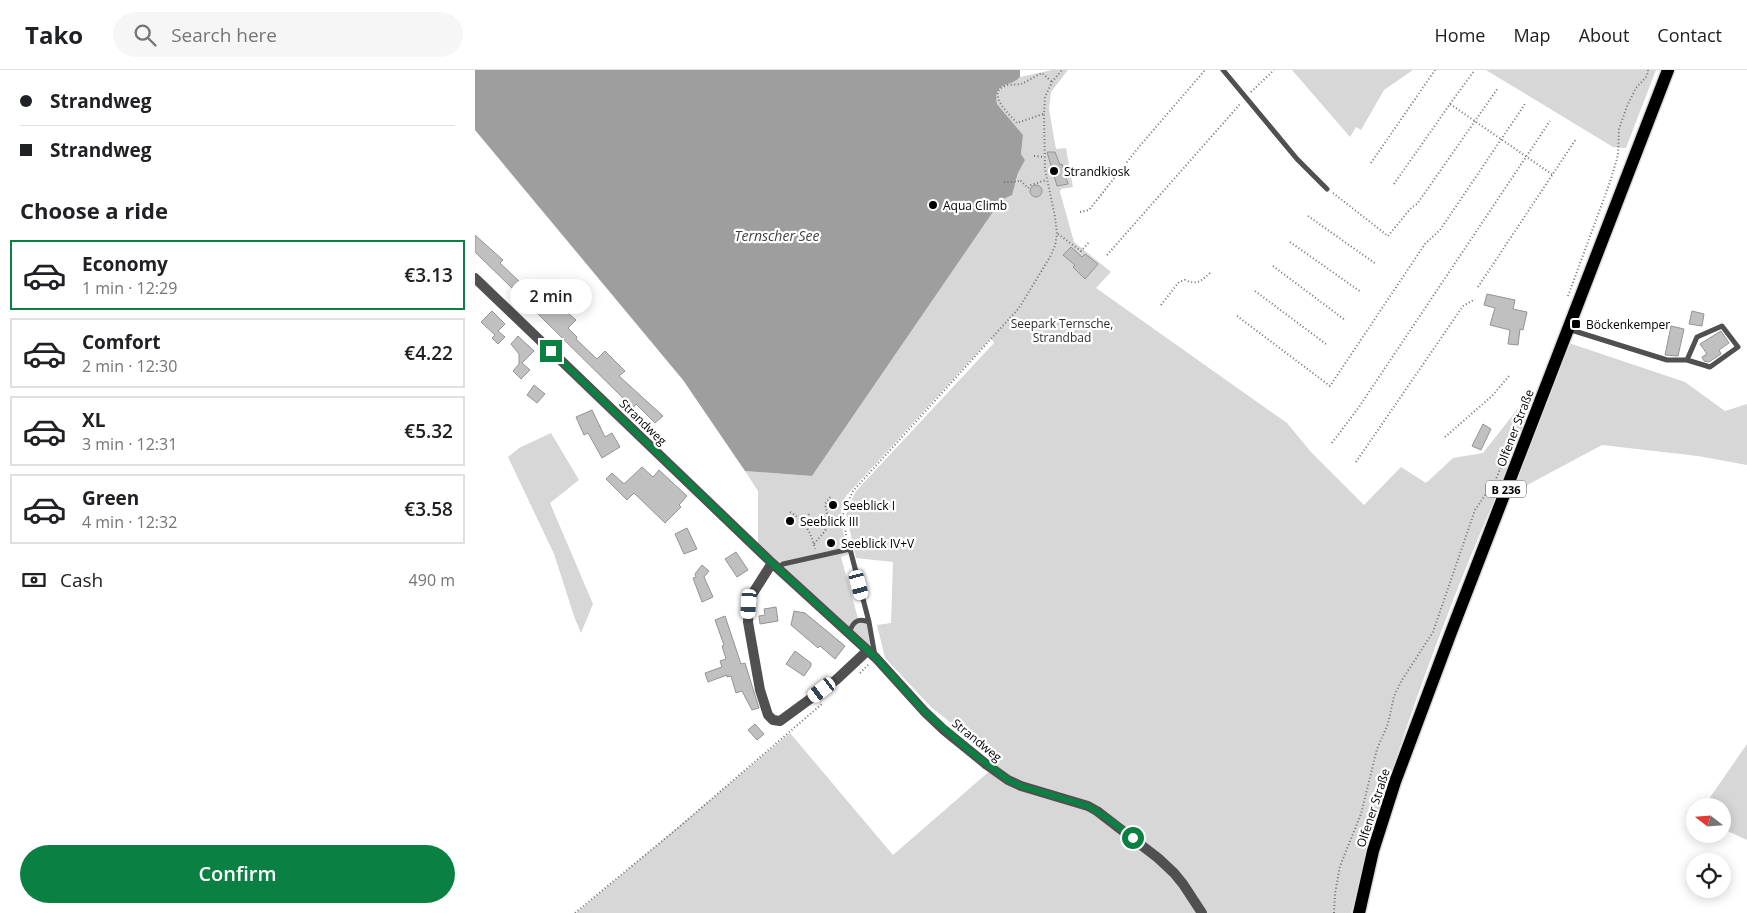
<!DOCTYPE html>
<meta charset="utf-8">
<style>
body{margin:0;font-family:"Open Sans",sans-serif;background:#f6f6f6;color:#202124;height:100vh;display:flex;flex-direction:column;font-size:19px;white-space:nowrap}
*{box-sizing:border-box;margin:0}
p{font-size:16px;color:#757577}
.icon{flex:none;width:28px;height:28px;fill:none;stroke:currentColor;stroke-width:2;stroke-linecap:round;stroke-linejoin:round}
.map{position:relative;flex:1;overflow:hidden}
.sheet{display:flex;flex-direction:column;background:#fff;width:475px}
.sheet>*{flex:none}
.hud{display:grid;align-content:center;height:110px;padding:0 20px;background:#fff}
.needle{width:32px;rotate:287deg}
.controls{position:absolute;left:1211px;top:728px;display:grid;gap:10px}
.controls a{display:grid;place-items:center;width:45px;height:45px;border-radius:50%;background:#fff;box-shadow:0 2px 12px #0003;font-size:25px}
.end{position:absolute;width:22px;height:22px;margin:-11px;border:6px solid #0b8043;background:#fff;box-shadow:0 0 0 2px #fff}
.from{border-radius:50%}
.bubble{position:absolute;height:35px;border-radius:18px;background:#fff;box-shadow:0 2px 12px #0003;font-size:16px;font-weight:600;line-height:35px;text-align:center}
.car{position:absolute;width:15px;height:30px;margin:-15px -8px;border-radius:6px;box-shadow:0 0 4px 1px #0007;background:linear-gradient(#fff 24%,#345 0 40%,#fff 0 76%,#345 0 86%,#fff 0)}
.hud b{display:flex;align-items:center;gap:18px;height:48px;font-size:19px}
.hud b+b{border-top:1px solid #e0e0e0}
.hud i{width:12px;height:12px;background:#202124}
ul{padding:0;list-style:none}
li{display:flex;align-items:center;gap:15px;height:70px;margin:0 10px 8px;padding:0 10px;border:2px solid #e0e0e0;border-radius:0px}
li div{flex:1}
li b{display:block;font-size:19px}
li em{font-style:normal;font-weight:600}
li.on{border-color:#0b8043}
li>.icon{width:45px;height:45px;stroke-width:1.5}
h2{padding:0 20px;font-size:22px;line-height:60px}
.pay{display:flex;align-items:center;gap:12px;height:55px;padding:0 20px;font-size:19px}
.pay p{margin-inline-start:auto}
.primary-button{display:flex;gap:10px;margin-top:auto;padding:10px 20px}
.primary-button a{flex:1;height:58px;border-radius:30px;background:#0b8043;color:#fff;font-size:20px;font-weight:600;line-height:58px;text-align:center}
header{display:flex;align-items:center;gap:30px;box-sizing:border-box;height:70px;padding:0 25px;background:#fff;border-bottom:1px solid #e0e0e0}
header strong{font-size:24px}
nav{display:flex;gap:28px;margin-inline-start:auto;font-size:18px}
.search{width:350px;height:45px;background:#f6f6f6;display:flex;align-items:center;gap:12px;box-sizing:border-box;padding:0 18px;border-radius:28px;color:#757577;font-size:19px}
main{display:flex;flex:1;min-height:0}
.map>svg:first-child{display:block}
</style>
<header>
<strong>Tako</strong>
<div class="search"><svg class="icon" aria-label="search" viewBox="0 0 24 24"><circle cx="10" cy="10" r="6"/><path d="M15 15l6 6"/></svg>Search here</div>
<nav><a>Home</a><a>Map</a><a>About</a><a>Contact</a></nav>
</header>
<main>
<section class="sheet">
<div class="hud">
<b><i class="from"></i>Strandweg</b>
<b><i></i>Strandweg</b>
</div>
<h2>Choose a ride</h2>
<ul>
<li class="on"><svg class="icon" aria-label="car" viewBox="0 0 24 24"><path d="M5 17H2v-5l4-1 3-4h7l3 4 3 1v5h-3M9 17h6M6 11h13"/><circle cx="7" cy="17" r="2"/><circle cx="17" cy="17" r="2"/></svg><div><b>Economy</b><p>1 min · 12:29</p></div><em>€3.13</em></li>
<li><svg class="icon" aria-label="car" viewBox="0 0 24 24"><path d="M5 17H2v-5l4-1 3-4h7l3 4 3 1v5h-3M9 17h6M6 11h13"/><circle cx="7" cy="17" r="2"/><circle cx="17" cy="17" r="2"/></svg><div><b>Comfort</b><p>2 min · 12:30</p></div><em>€4.22</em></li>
<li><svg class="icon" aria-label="car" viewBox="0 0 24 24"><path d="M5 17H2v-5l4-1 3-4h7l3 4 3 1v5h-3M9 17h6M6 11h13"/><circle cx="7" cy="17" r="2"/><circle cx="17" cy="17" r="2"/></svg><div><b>XL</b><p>3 min · 12:31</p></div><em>€5.32</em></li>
<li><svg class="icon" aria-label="car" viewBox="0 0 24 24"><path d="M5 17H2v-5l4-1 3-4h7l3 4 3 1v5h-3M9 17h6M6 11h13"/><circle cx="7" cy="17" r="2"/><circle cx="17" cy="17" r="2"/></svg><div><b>Green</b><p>4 min · 12:32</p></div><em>€3.58</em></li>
</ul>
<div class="pay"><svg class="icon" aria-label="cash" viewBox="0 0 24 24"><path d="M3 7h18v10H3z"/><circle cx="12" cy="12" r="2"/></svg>Cash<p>490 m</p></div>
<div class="primary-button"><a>Confirm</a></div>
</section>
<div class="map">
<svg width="1272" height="843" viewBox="0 0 1272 843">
<rect width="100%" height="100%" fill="#fff"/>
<path fill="#d7d7d7" d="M577,0h16l-17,22 -2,17 7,40 10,-1 7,39 -12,2 -1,3 14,50 37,30 -15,16 191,135 24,29 53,53 37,-38 25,16 27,-25 30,-5 44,-56 9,4c-32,77 -66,153 -95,231 -35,92 -66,186 -90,281h-775l214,-180 103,122 107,-93 -69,-55 -46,-49 -8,-33 14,-2 2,-61 -37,-4 -10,-44 4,-11 6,-12 138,-148 -3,-5 -145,158c-10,18 -2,39 3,58l-8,3 18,65h8l4,22 -1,2 -112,-102v-53l-13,-20 67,5 183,-267 6,-10 15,-16 2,-10 7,-13 -4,-6 2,-19 -26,-31c-4,-24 12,-16 23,-27z
M817,0h121l-29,20 -23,40 -5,-3 -6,10z
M1011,0h170l-30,78 -13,-1z
M1088,271l122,41 40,29 22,-7v61l-49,-9 -96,-11 -99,53z
M76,363l28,47 -29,23 43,101 -12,29 -6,-14 -21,-65 -46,-97 11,-9z
M1272,674v96l-24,-11v-23h-19z"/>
<path fill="#9e9e9e" d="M0,0h545v7c-10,11 -27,3 -23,27l26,31 -2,19 4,6 -7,13 -6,22 -11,5 -6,9 -183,267 -67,-5 -62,-91 -208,-250z"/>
<path fill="#c0c0c0" stroke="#949494" d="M572,82h8l5,13 2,-1 6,20 -11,2z
M555 121a6 6 0 1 1 12 0a6 6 0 1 1-12 0Z
M0,165l28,25 -3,3 22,21 3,-3 32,31 5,-4 14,12 -8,8 9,9 -1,2 21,20 8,-8 20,20 -6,5 44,40 -8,7 -19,-19 -3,4 -98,-97 -1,1 -20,-20 1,-1 -40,-39z
M596,177l11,10 3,-3 13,10 -13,15 -12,-12 2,-2 -12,-10z
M1012,224l28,6 -2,9 14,3 -4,18 -3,-1 -2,16 -10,-1 2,-14 -20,-5 5,-17 -11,-3z
M17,241l13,13 -7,7 7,6 -7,7 -6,-6 3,-3 -14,-13z
M1217,241l12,3 -2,12 -13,-2z
M1196,256l13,3 -6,27 -13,-1z
M1246,261l8,12 -10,7 2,4 -12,8 -5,-1 -2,-4 5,-3 -7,-10z
M43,266l16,15 -12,12 8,7 -9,9 -8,-8 6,-7v-10l-8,-10z
M59,315l11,9 -8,9 -10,-8z
M117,340l13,27 7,-4 8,14 -18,11 -14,-25 -4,2 -8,-18z
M1008,354l8,5 -10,21 -9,-4z
M167,397l11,10 6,-7 28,26 -8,9 2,2 -16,16 -31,-30 -7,7 -21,-21 6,-6 12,11z
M212,458l10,21 -13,5 -9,-20z
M261,482l12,18 -11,7 -12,-18z
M227,495l7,6 -5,6 9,20 -11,5 -9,-24 3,-1 -1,-3z
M301,537l2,14 -18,3 -1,-8 6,-1 -1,-6z
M319,541l11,2 40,33 -10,13 -15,-13 -2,2 -27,-23z
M250,546l16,48 4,-1 14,45 -7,2 -10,-19 -6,2 -5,-17 -4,1v-2l-19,7 -3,-9 17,-6 -2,-6 6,-2 -4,-13 2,-1 -9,-25z
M320,581l16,12v3l-7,10 -18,-12z
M280,654l9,10 -7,6 -9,-10z"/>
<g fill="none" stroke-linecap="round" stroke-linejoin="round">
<g stroke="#dbdbdb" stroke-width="15">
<path id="primary" d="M884,843l14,-62 22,-69 55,-147 218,-565"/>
</g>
<path stroke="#727272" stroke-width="2" stroke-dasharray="1 2.5" stroke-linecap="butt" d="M776,22l23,-22
M975,34l24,-33
M568,44l-26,9c-6,-7 -32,-30 -12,-37 5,-2 11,-1 16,-2 7,-3 14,-8 21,-11l10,9
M559,86l10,1
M896,93l64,-93
M529,112h13l3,-2 8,8 3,-3 15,-5
M919,114l56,-80 103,71
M858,123l55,43 23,-28 6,-4 81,-116
M605,142l9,-2 49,-62 67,-78
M833,146l68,48
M583,164l23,17 9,-10
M815,172l71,50
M632,185l134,-152
M798,196l72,54
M1003,217l98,-148
M780,221l71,53
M1093,226l42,-114 8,-27 1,-26 8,-23 9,-18 11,-12 1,-6
M686,235l18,-23 6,-2c13,6 17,0 26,-8
M762,246l93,70 95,-142 15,-14 85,-126
M970,367l47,-41 17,-20
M857,373l27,-36 191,-286
M881,392l107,-156 12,-7
M315,442c15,9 21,20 25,37
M331,455l3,-11
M372,472l-4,-29 10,-22 166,-183 31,-51 5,-11 2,-12 -2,-17 -10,-48 -1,-55 1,-17 7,-15 10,-12
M339,474c16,-19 16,-16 11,-40l6,-8
M385,603l9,-9
M100,843l104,-86 144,-124
M859,843l1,-19 5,-28 21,-52 16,-65 11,-25 6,-28 8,-16 31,-48 42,-122 21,-31 13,-32"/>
<path stroke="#505050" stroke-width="5" d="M748,0l74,89 30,30
M1093,259l99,31h20l10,-23 25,-11 16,21 -28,20 -23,-7
M303,498l5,-4 67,-15 19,73 6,34
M374,564c3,-11 8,-17 20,-12"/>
<path stroke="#505050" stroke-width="10" d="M0,208l297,285 104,95 48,53 20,19 43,35 21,15 13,6 67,20 9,5 61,47 16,15 9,11 19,29
M297,493l-19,30 -4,11 -1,18 12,68 8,25 5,5 7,1 56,-41 31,-29"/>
<use href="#primary" stroke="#000" stroke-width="12"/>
</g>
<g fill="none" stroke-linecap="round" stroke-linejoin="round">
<path stroke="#0b8043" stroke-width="6" d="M76,281l221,212 104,95 48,53 46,40 38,29 13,6 67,20 19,12 26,20"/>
</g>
<g fill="#000" stroke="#fff" stroke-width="2">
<circle cx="579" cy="101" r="5"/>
<circle cx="458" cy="135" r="5"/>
<rect x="1096" y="249" width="10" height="10" rx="2.5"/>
<circle cx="358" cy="435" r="5"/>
<circle cx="315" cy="451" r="5"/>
<circle cx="356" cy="473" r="5"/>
</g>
<g text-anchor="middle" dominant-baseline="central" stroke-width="4.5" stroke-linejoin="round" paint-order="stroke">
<rect fill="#fff" stroke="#4c4c4c" stroke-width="1" x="1011" y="410.5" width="40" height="17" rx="4"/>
<g font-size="11" font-weight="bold" fill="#000">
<text x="1031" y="419">B 236</text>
</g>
<g font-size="12" fill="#000" stroke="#fff" text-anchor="start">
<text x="589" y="101">Strandkiosk</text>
<text x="468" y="135">Aqua Climb</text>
<text x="1111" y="254">Böckenkemper</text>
<text x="368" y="435">Seeblick I</text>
<text x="325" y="451">Seeblick III</text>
<text x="366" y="473">Seeblick IV+V</text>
</g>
<g font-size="12" fill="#2e2e2e" stroke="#fff">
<text x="587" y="253">Seepark Ternsche,<tspan x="587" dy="14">Strandbad</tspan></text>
</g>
<g font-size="12" fill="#000" stroke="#fff">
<text transform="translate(168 352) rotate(44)">Strandweg</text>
<text transform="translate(1040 358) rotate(-69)">Olfener Straße</text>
<text transform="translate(502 670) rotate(39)">Strandweg</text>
<text transform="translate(898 738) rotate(-72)">Olfener Straße</text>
</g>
<g font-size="14" font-style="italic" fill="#3f3f3f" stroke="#fff">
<text x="302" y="165">Ternscher See</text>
</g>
</g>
</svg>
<div class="controls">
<a><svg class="needle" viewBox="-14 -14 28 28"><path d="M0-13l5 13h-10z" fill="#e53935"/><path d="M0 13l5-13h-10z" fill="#757577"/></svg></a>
<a><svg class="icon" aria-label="locate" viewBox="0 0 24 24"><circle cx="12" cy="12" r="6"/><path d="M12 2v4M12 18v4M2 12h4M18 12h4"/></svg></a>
</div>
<i class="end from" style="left:658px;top:768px"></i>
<i class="end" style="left:76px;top:281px"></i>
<div class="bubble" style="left:35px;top:209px;width:82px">2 min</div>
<i class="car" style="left:384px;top:515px;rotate:165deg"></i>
<i class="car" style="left:274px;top:534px;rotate:184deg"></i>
<i class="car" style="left:347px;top:620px;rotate:233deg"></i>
</div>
</main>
